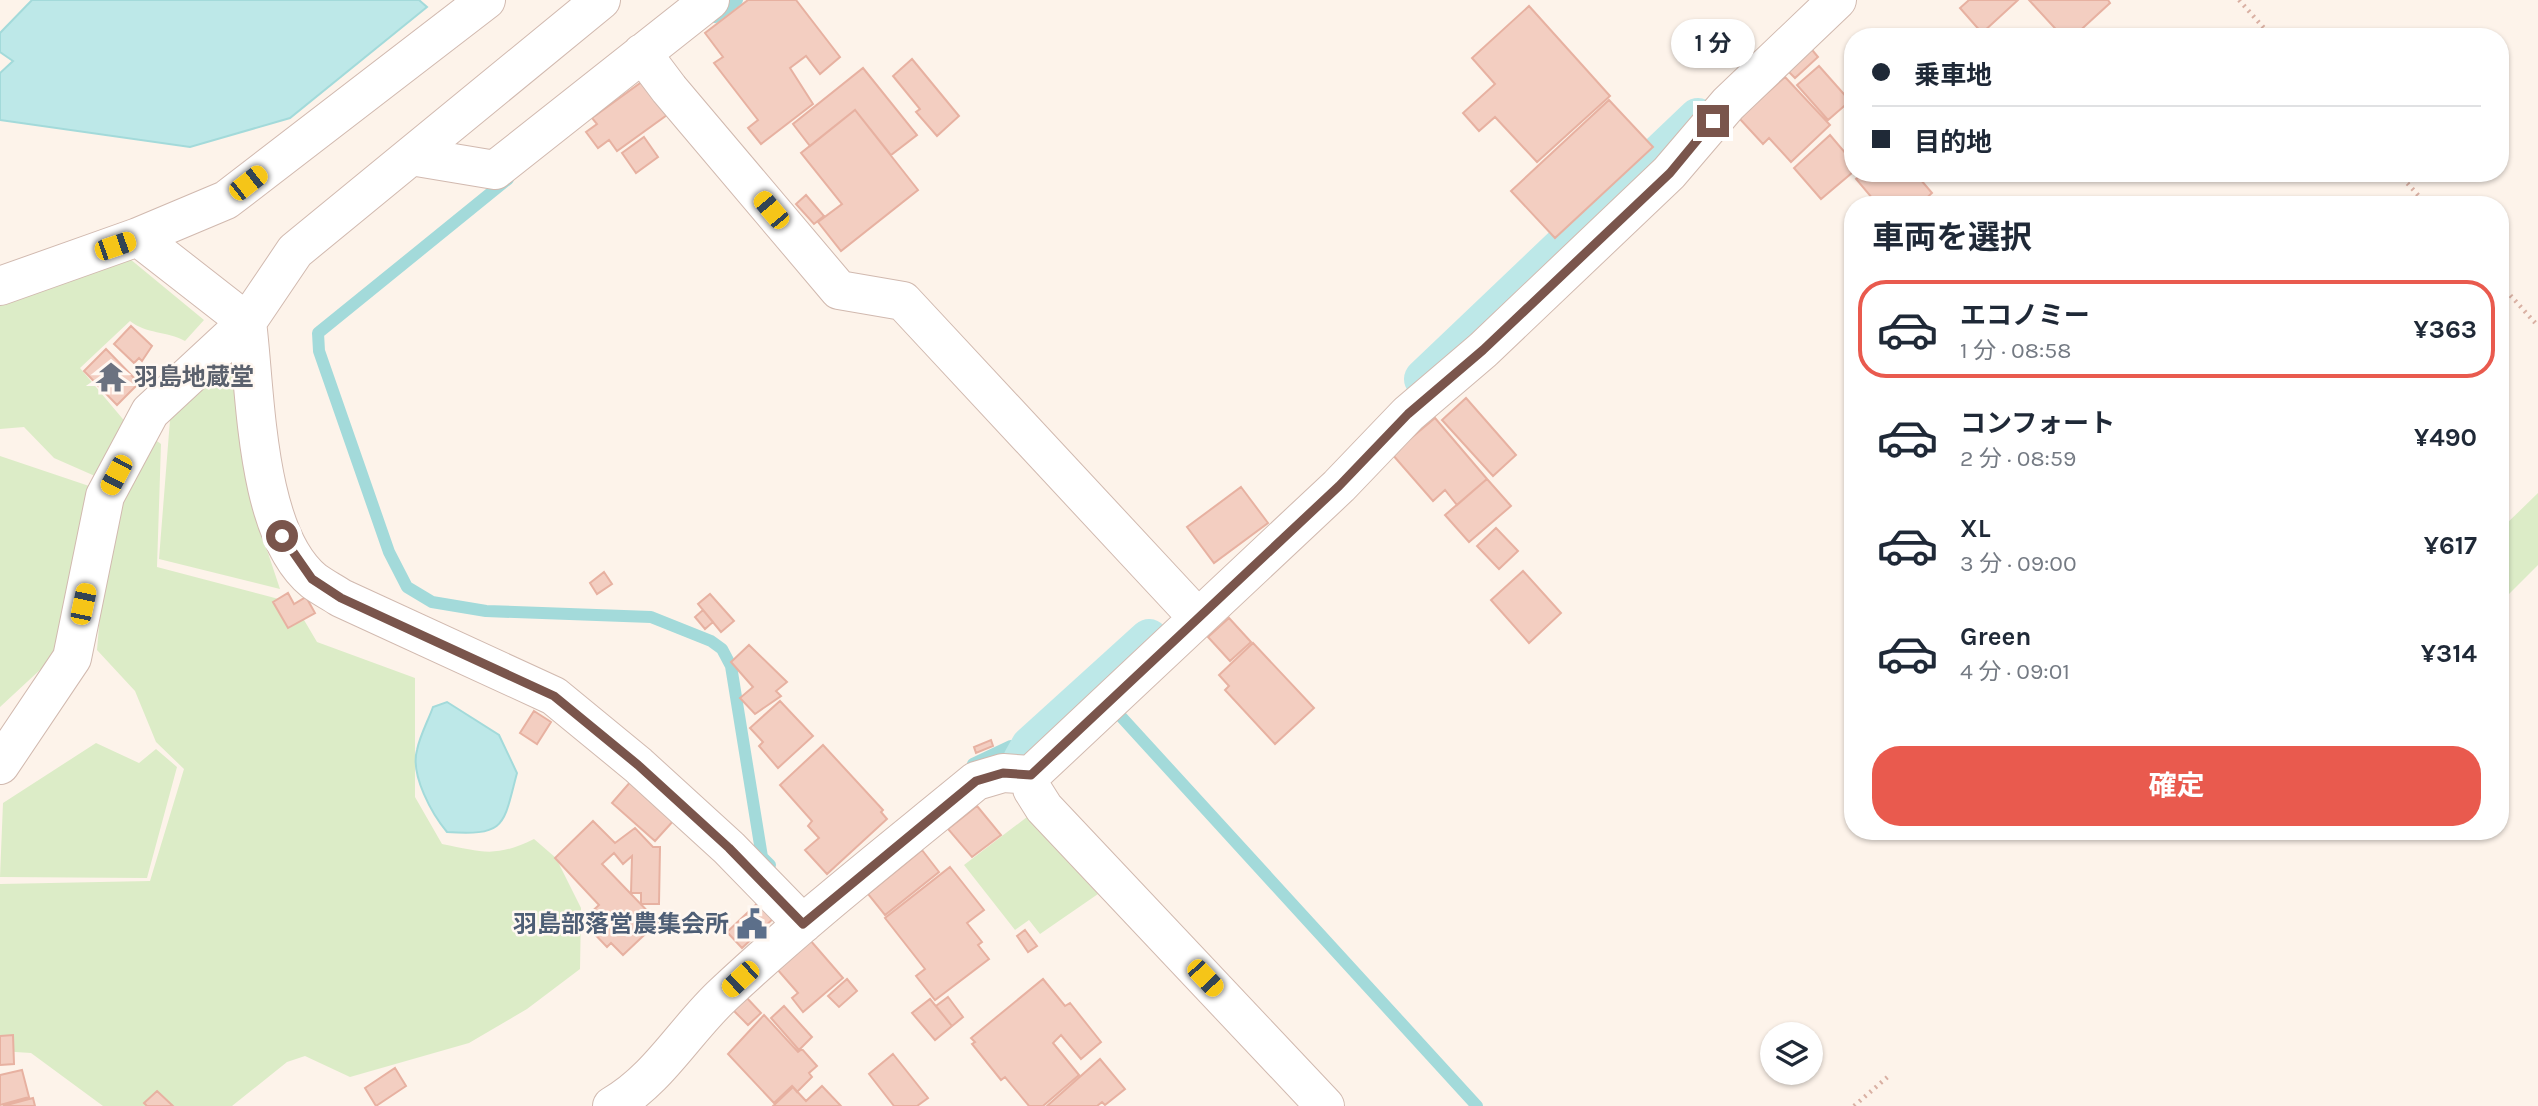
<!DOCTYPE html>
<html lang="ja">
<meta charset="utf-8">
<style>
body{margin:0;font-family:Karla,"Noto Sans JP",sans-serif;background:#f6f6f7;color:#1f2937;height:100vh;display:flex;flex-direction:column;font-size:26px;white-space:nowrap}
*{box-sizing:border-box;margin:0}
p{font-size:23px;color:#747a83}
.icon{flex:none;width:38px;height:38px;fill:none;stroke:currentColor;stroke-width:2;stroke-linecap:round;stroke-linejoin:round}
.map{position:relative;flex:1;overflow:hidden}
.sheet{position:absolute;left:1844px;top:196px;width:665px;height:644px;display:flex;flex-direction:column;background:#fff;border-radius:28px;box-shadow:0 2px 5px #0004}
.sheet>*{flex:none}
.guide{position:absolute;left:1844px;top:28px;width:665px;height:154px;border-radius:28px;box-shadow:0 2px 5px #0004;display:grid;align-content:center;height:154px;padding:0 28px;background:#fff}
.tools{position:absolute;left:1760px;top:1022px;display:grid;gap:14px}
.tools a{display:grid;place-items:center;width:63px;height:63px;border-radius:50%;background:#fff;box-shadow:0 2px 5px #0004;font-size:35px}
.end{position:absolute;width:32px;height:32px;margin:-16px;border:9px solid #7a554c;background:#fff;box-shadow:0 0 0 4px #fff}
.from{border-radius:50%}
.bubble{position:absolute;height:49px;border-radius:24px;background:#fff;box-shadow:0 2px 5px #0004;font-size:23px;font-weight:700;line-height:49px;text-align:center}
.car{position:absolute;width:21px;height:42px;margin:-21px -10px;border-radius:9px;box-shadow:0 0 5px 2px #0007;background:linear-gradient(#f5c518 24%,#345 0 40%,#f5c518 0 76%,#345 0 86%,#f5c518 0)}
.guide b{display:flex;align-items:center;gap:24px;height:66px;font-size:26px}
.guide b+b{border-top:2px solid #e0e1e3}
.guide i{width:18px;height:18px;background:#1f2937}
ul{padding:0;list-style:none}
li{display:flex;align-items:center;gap:21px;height:98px;margin:0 14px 10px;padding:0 14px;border:4px solid transparent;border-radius:28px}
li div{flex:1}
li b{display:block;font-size:26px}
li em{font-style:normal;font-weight:700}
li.active{border-color:#e95a4e}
li>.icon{width:63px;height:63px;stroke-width:1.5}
h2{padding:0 28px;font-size:32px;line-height:84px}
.cta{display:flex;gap:14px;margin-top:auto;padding:14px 28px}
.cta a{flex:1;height:80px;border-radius:28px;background:#e95a4e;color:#fff;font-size:28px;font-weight:700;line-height:80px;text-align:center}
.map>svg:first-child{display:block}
</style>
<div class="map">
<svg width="2538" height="1106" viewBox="0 0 2538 1106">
<rect width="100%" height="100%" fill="#fdf3ea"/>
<path fill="#dcecc7" d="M130,259l74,61 -19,21c-18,-10 -39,-7 -55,-20l-50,47 47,56 -23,56 -50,-22 -30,-31 -24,2v-129z
M221,364l13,5 15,127 31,93 -121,-30 11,-139z
M150,436l11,8 -4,123 137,36 23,39 98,36v119l27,47c41,8 53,14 92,-5l22,19 25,50 -1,61 -53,40 -58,34 -119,34 -45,-21 -18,6 -55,44h-129l-72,-53 -31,-2v-167l150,-3 34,-112 -28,-27 -21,-51 -38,-41 8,-97 11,-56z
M0,456l95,32 -40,168 -55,51z
M2538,493v72l-37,37v-73z
M96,743l43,20 17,-14 21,18 -30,111 -147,-1 3,-74z
M1027,817l71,77 -58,40 -11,-14 -14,10 -51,-65z"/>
<path fill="#bde8e8" stroke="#a3dada" stroke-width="2" d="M32,0h387l8,7 -137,111 -100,29 -190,-27v-47l13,-12 -13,-9v-19z
M447,702l52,33 18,38c-14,52 -10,63 -70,59 -15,-18 -37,-57 -30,-82 3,-15 11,-29 16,-43z"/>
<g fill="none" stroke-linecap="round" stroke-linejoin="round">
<path stroke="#a3dada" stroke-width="12" d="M715,17l22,-17
M508,179l-190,154 1,18 70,201 18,35 25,15 54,9 165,6 60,24 11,8 9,17 31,191 8,8
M1115,710l362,396
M973,764l38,-18h20"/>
<path stroke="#bde8e8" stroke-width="40" d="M1424,379l274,-261
M1023,760l8,-14 118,-107"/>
</g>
<path fill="#f3cec1" stroke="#e7b1a1" stroke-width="2" d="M748,0h48l44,57 -20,17 -14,-18 -16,12 23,36 -52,40 -13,-16 10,-8 -44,-57 9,-6 -18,-24z
M1969,0h49l-36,33 -22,-25z
M2029,0h79l2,3 -37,34h-10z
M1529,6l81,90 -73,66 -42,-45 -16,14 -16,-18 32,-29 -23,-26z
M1808,45l10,12 -23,21 -11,-11z
M912,59l47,57 -22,20 -21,-24 4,-3 -27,-33z
M1819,66l31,35 -22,19 -31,-35z
M863,68l54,67 -26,20 -36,-45 -45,36 -17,-22z
M1785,77l45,48 -39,37 -22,-24 -6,6 -24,-26z
M643,81l24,34 -50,36 -8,-11 -11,8 -12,-16 11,-8 -5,-6z
M1609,100l44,47 -98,91 -44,-47z
M855,110l63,80 -77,61 -23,-29 24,-18 -41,-51z
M1830,135l23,27v10l-32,27 -27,-31z
M644,137l14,20 -22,16 -14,-20z
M1859,173h56l17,20 -13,12h-41l-22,-26 5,-4z
M806,195l18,21 -10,8 -18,-20z
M131,326l21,20 -10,15 -3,-3 -5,5 -20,-19z
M106,349l33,34 -22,22 -33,-34z
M1466,398l50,57 -23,21 -51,-56z
M1435,418l52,61 -30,26 -12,-15 -12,11 -41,-47z
M1487,479l24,27 -42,36 -24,-27z
M1241,487l27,36 -54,40 -27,-36z
M1496,528l22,23 -19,18 -22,-23z
M1523,571l38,42 -32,30 -38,-43z
M604,572l8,12 -15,10 -7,-11z
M288,593l6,11 12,-7 9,16 -27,15 -15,-26z
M710,594l24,27 -13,11 -23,-28z
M703,610l10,12 -8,7 -10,-12z
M1229,618l22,24 -21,19 -22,-24z
M1253,643l61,65 -39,36 -50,-54 4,-4 -10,-11z
M749,645l38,37 -11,9 5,5 -26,18 -15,-16 13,-11 -22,-25z
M780,701l33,35 -35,32 -19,-22 4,-4 -13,-14z
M534,711l17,11 -14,22 -17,-11z
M991,740l2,6 -17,7 -2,-6z
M823,745l60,65 -2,2 6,7 -60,55 -22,-24 14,-12 -11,-12 4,-5 -32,-36z
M632,780l43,39 -20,22 -43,-38z
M977,806l24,29 -29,22 -24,-28z
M593,821l22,22 20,-15 18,19h7l-1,57h-18v-11h-10l1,-37 -9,8 -9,-11 -12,11 56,58 -35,33 -12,-12 -4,4 -21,-22 3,-3 -3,-5 13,-12 -44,-47z
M922,850l17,22 -54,43 -17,-21z
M950,867l34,43 -17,13 15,19 -4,3 11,14 -54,41 -19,-24 9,-7 -40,-51z
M762,899l15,16 -35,33 -15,-16z
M1025,930l12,16 -9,6 -11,-16z
M810,940l33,38 -40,34 -11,-14 6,-5 -21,-24z
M847,979l10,12 -18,16 -11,-11z
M1043,979l22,27 5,-3 31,39 -20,17 -20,-24 -8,8 26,32 -36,31h-14l-24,-29 -4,3 -29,-36 3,-2 -4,-4z
M746,997l15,16 -13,12 -16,-16z
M948,997l15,20 -11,9 -16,-20z
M930,999l22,27 -17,14 -23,-27z
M784,1006l28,31 -13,13 -28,-32z
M764,1015l34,37 4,-3 15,17 -8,7 3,4 -15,15 -5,-6 -18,17 -46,-49z
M13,1035l1,29 -14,1v-29z
M893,1054l35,44 -11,8h-23l-25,-32z
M1100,1059l25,30 -20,16 -3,-3 -5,4h-50z
M395,1068l11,18 -30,20 -11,-18z
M22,1070l7,27 -29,8v-30z
M822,1086l19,20h-68l20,-19 13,14z
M157,1091l16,15h-26l-3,-3z
M33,1098l2,8h-32z"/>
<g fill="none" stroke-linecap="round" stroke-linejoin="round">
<g stroke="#d1b9af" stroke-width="40">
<path id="minor" d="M642,53l27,36 170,201 64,11 295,317
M411,156l84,14 215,-170
M138,237l88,-37 260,-200
M0,286l138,-49 109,85c9,71 8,211 67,259 8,6 18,11 27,17l213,98 84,69 91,83 74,76
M0,765l72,-107 33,-162 45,-84 97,-90 48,-71 306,-251
M612,1106c47,-27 73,-76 112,-112 80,-75 167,-143 252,-213l27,-8 28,2
M1325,1106l-281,-298 -12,-19 -1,-14 308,-289 69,-72 75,-64 186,-177 59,-69 109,-104"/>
</g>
<path stroke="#d9b0a3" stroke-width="4.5" stroke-dasharray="2 5" stroke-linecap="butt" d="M2239,0l33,37
M2398,173l29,32
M2501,285l37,41
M1854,1106l37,-32"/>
<use href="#minor" stroke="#fff" stroke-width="38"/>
</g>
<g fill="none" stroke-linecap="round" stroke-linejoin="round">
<path stroke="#7a554c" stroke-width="9" d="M282,536l30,43 29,19 213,98 84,69 91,83 74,76 173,-143 27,-8 28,2 308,-289 69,-72 75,-64 187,-177 43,-52"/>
</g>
<defs>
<g id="temple-bare" transform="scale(2.415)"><path d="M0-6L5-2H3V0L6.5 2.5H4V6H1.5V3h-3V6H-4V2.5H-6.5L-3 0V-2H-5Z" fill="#6b7280" stroke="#fff8f2" stroke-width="2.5" paint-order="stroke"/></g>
<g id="civic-bare" transform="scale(2.415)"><path d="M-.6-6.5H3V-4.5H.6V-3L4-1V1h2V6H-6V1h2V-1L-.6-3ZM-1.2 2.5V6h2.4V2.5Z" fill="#5c6f8a" stroke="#fff8f2" stroke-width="2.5" paint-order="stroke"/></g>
</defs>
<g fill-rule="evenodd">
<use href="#temple-bare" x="111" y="377"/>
<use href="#civic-bare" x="752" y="924"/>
</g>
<g text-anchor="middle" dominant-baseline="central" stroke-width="5" stroke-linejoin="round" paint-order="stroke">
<g font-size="24" font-weight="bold" fill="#5b616d" stroke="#fff8f2" text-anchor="start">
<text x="134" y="377">羽島地蔵堂</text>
</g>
<g font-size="24" font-weight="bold" fill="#4e5e75" stroke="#fff8f2" text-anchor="end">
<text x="729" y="924">羽島部落営農集会所</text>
</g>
</g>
</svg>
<div class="tools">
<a><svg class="icon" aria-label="layers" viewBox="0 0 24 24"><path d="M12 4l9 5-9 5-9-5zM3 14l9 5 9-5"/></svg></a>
</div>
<i class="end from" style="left:282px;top:536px"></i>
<i class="end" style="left:1713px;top:121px"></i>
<div class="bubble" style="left:1671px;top:19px;width:84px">1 分</div>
<i class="car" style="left:248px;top:183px;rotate:52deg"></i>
<i class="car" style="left:771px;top:210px;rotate:320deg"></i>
<i class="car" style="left:115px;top:246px;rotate:71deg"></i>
<i class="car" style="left:116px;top:475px;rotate:208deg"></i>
<i class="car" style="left:83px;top:604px;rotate:12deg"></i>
<i class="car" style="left:1205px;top:978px;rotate:137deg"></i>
<i class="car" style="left:740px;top:979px;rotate:227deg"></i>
<div class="guide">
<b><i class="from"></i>乗車地</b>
<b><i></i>目的地</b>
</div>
<section class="sheet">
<h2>車両を選択</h2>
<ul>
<li class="active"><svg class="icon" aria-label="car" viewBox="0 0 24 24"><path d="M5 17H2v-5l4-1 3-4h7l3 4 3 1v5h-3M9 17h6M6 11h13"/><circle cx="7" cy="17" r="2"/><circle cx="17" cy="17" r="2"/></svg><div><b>エコノミー</b><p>1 分 · 08:58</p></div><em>¥363</em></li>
<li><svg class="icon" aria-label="car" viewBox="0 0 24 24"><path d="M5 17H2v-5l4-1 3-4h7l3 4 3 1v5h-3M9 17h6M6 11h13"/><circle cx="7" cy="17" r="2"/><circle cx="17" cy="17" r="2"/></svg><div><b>コンフォート</b><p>2 分 · 08:59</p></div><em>¥490</em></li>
<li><svg class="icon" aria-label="car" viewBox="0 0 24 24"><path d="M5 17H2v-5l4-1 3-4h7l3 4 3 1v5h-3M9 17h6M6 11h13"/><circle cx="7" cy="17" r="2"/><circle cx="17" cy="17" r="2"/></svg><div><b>XL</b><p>3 分 · 09:00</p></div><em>¥617</em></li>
<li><svg class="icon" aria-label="car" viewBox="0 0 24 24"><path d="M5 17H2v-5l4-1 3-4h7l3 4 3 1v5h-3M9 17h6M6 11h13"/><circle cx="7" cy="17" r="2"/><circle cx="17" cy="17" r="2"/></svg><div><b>Green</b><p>4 分 · 09:01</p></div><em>¥314</em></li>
</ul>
<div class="cta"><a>確定</a></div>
</section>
</div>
